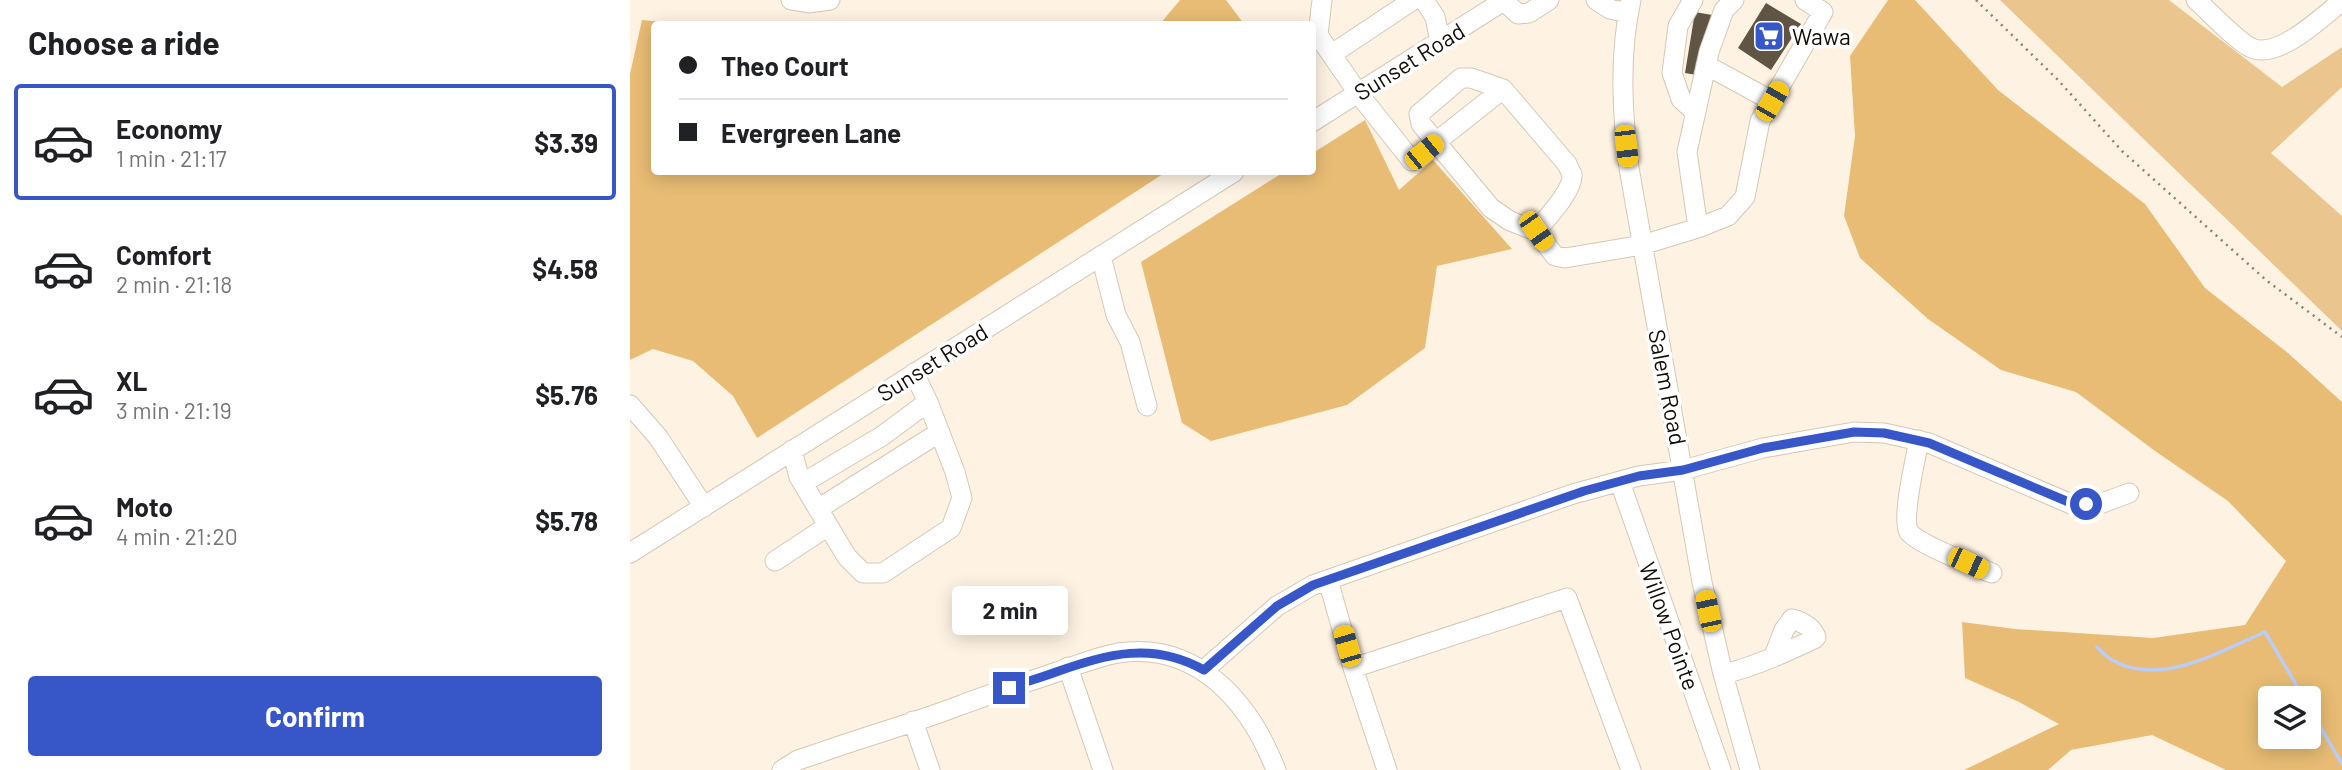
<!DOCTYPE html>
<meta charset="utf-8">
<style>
body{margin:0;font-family:Barlow,sans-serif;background:#f2f2f2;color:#202124;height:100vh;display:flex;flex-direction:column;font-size:26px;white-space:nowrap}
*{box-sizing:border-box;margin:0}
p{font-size:23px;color:#757577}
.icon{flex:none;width:38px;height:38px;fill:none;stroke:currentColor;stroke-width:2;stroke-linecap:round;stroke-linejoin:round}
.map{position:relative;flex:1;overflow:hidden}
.details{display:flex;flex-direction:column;background:#fff;width:630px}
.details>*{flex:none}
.banner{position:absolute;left:21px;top:21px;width:665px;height:154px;border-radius:7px;box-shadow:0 4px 18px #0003;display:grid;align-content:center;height:154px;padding:0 28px;background:#fff}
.fabs{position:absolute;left:1628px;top:686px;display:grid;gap:14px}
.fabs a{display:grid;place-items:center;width:63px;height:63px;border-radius:7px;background:#fff;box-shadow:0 4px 18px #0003;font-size:35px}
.end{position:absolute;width:32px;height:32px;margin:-16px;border:9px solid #3757c8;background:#fff;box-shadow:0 0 0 4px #fff}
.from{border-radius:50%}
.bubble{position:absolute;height:49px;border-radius:7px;background:#fff;box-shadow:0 4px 18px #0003;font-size:23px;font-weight:700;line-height:49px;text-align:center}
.car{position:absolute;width:21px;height:42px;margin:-21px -10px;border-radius:9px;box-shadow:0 0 5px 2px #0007;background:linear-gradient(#f5c518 24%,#345 0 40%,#f5c518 0 76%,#345 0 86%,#f5c518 0)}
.banner b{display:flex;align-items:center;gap:24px;height:66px;font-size:26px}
.banner b+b{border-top:2px solid #e0e0e0}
.banner i{width:18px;height:18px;background:#202124}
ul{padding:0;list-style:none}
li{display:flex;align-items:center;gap:21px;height:116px;margin:0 14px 10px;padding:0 14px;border:4px solid transparent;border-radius:7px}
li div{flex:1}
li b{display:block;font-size:26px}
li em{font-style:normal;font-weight:700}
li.selected{border-color:#3757c8}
li>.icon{width:63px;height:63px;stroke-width:1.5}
h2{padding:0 28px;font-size:32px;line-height:84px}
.button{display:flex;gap:14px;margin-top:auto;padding:14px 28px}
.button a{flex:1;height:80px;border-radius:7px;background:#3757c8;color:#fff;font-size:28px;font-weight:700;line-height:80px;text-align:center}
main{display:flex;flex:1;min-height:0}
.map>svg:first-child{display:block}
</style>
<main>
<section class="details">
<h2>Choose a ride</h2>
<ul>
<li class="selected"><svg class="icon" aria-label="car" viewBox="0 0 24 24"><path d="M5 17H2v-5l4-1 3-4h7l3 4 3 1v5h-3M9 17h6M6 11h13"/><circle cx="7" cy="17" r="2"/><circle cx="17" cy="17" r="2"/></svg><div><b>Economy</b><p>1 min · 21:17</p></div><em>$3.39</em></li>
<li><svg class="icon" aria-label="car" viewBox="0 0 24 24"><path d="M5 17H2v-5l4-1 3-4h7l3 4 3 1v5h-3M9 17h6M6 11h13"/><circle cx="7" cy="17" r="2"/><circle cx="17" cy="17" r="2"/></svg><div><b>Comfort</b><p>2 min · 21:18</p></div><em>$4.58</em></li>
<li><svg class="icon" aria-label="car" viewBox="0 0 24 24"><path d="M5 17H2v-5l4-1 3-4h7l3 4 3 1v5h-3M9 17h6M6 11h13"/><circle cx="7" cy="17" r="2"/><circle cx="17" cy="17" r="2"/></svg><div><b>XL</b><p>3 min · 21:19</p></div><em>$5.76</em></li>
<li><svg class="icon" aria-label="car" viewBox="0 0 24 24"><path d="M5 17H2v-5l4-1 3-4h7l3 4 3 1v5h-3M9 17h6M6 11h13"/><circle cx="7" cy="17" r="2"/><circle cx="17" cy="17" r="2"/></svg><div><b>Moto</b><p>4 min · 21:20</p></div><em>$5.78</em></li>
</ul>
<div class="button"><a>Confirm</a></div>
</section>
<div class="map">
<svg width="1712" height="770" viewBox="0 0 1712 770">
<rect width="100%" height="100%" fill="#fef3e3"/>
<path fill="#eac68e" d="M1370,0h169l113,87 60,-40v40l-71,66 71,63v115z"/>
<path fill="#e8bc74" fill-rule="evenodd" d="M550,0h46l18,24h-84z
M1258,0h27l83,90 147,114 60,84 83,65 54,49v368h-116l-74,-35 -81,15 -23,20h-84l95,-46 -40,-22 -54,-24 -3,-56 53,7 138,9 92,-13 41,-64 -58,-60 -73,-50 -79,-59 -75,-22 -73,-51 -68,-61 -16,-42 11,-80 -5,-80zM1640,698h38v39h-38z
M12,20l41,4h-29v148h512l-409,266 -24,-42 -40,-35 -40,-12 -23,11v-286z
M735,120l34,70 34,-30 79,89 -75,17 -12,82 -78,57 -136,36 -29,-18 -41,-161 143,-90h28l1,-19z"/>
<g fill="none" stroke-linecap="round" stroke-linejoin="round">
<path stroke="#bbccf6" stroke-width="3.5" d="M1467,647c5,5 10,11 17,14 48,26 106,-10 151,-29l39,66
M1678,706l34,58"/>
</g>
<path fill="#605544" d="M1136,3l35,21 -30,46 -33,-22z
M1065,12l17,3 -10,61 -17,-3z"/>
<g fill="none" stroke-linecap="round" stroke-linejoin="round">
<g stroke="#d4c7b4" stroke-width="21">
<path id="minor" d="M161,0l18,3 21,-3
M692,0l-4,35 40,58 54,68 91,-72 64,75c0,0 4,9 5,10 2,16 -26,45 -36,57
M794,0l11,17 5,24
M966,0l14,9 18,4
M1001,0c-12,55 -9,112 -2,168l73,414 21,92 27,96
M1063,0l-15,26 -6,47 9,26 14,13
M1566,0c13,11 44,45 58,49 27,8 68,-32 88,-48
M874,1l14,13 11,-1 20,-13
M702,54l81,-54
M1076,65l66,36
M873,89l-32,-11h-10l-42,36 2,10 70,84 19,13 26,10 19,25 10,2 77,-13 56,-17 -11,-76 22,-100 15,-42 10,-10
M682,122l193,-122
M1068,228l30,-12 17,-19 15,-76 63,-109 -18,-12
M471,256l15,59 14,27 17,64
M0,405l28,32 46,70
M1289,440c-3,18 -18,78 -10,92 9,12 66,34 83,41
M162,450l7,27 48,80 16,16h20l68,-45 11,-30 -7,-26 -27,-70 -14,-29
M990,482l101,288
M173,483l79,-47 46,-34
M188,509l122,-77
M0,553l604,-381
M145,561l53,-35
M698,580l25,88 34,102
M438,667l35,103
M723,668l214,-70 64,172
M574,670l73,-64 36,-21 260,-91 66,-18 44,-6 80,-22 91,-16 30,1 45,10 142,61h29l29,-11
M1093,674c31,-7 61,-21 91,-35l2,-2c-4,-10 -13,-15 -24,-18l-8,11 -10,26
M283,721l17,49
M152,770l16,-10 21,-7c47,-17 96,-30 142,-48 32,-12 64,-22 96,-33 20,-7 40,-15 61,-19 80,-12 132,50 158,117"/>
</g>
<path stroke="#867f74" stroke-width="2.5" stroke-dasharray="2 5" stroke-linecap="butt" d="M1346,0l82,80 64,71 144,129 76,57"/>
<use href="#minor" stroke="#fff" stroke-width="19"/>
</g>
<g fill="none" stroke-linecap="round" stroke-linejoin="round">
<path stroke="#3757c8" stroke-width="9" d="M379,688c15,-6 31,-10 47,-16 52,-18 96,-31 148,-2l73,-64 36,-21 271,-94 55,-15 44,-6 80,-22 91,-16 30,1 45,10 142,60 15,1"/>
</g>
<defs>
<g id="supermarket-square" transform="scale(1.575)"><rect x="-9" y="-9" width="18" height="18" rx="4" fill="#3757c8" stroke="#fff"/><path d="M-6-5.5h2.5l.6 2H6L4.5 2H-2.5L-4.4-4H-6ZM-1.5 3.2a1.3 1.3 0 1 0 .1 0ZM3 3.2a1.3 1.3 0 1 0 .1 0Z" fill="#fff"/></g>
</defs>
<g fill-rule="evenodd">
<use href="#supermarket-square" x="1139" y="36"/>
</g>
<g text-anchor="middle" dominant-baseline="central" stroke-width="7" stroke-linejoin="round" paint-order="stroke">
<g font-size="23" fill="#100c06" stroke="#fff" text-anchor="start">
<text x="1162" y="36">Wawa</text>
</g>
<g font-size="23" fill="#100c06" stroke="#fff">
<text transform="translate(779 61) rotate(-32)">Sunset Road</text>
<text transform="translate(302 362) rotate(-32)">Sunset Road</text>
<text transform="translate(1038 387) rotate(79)">Salem Road</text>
<text transform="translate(1040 626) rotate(70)">Willow Pointe</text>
</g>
</g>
</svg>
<div class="fabs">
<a><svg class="icon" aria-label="layers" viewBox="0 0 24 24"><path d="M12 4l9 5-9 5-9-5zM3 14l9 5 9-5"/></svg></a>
</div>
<i class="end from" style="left:1456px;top:504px"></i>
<i class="end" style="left:379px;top:688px"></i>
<div class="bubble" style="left:322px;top:586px;width:116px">2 min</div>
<i class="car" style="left:1142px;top:101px;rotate:30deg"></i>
<i class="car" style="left:996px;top:146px;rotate:173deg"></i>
<i class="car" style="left:794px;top:152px;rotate:51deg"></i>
<i class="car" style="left:906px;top:231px;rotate:145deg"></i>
<i class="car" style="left:1338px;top:563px;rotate:115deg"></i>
<i class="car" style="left:1078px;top:611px;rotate:348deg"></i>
<i class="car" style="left:717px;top:646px;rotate:344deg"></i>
<div class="banner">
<b><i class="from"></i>Theo Court</b>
<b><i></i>Evergreen Lane</b>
</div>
</div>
</main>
